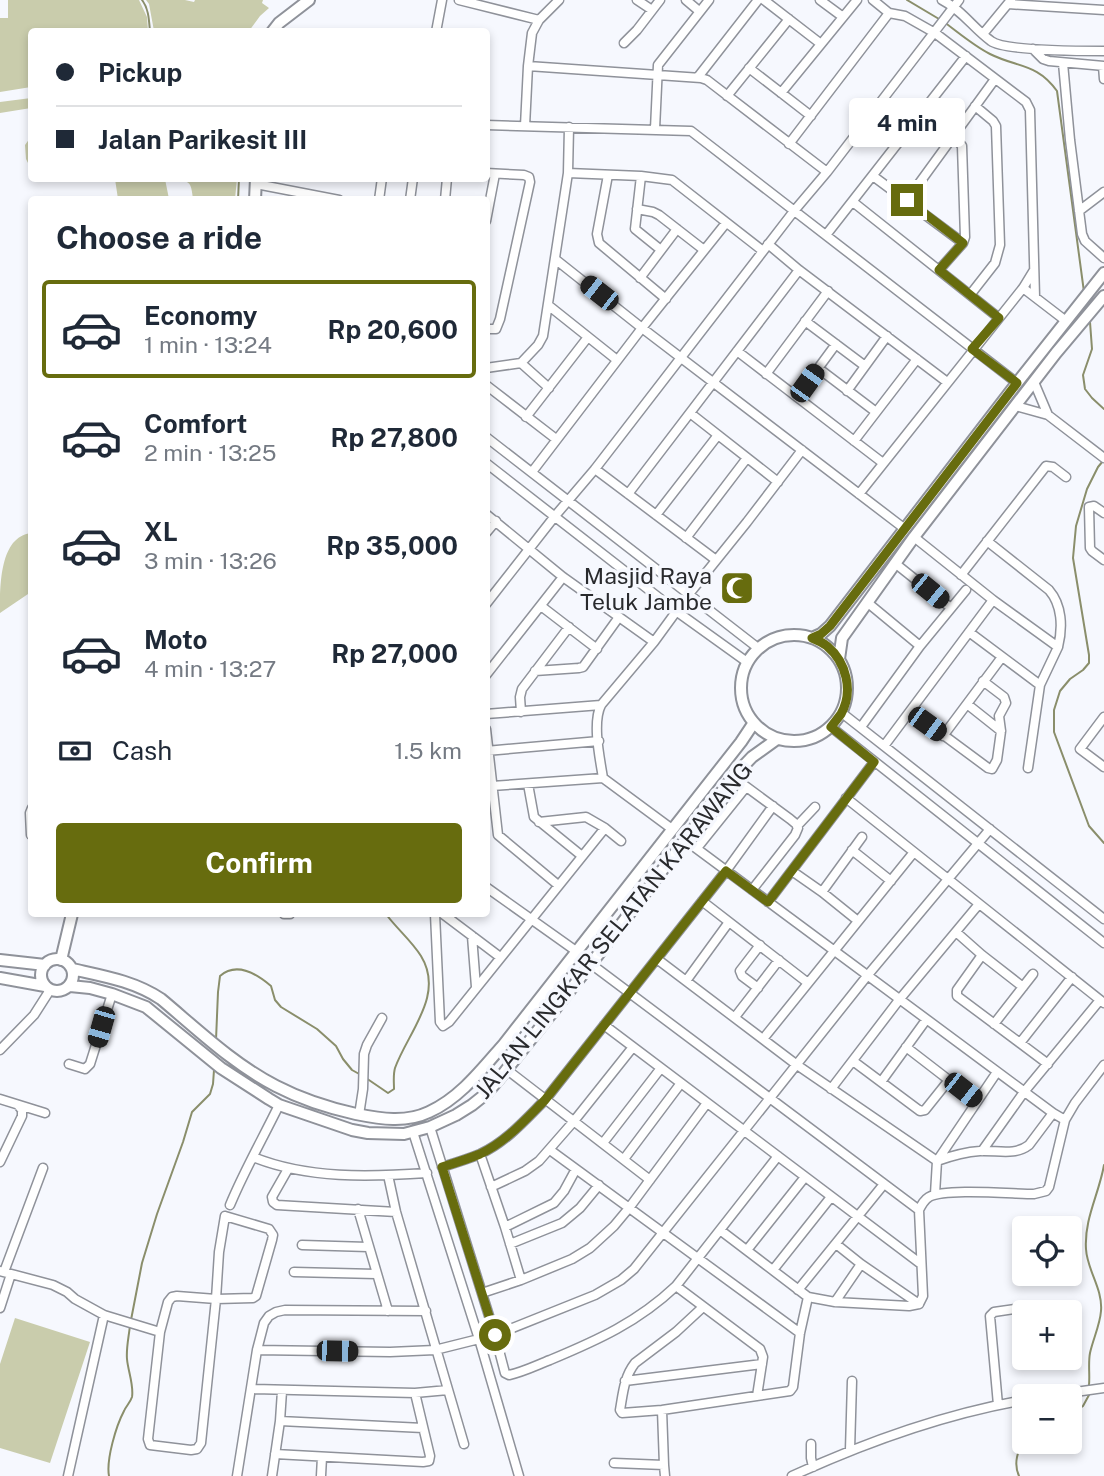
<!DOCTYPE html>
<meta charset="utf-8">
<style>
body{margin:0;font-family:"Public Sans",sans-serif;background:#f2f2f3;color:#1f2937;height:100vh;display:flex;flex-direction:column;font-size:26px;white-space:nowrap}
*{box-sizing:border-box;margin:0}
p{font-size:23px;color:#747a83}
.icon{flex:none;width:38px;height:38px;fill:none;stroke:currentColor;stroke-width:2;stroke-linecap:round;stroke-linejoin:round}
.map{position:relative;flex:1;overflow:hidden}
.sheet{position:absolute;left:28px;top:196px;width:462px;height:721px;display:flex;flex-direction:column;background:#fff;border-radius:7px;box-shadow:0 4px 10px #0003}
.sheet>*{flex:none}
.top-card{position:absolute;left:28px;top:28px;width:462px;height:154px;border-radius:7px;box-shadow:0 4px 10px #0003;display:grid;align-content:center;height:154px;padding:0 28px;background:#fff}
.buttons{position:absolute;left:1012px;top:1216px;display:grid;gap:14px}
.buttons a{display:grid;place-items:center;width:70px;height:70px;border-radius:7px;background:#fff;box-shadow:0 4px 10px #0003;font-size:35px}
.end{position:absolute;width:32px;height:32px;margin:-16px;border:9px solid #676c0e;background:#fff;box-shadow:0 0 0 4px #fff}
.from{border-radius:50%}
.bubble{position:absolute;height:49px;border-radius:7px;background:#fff;box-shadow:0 4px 10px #0003;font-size:23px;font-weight:700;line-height:49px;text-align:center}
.car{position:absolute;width:21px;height:42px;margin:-21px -10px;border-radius:9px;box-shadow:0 0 5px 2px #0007;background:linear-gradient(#222 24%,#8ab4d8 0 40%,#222 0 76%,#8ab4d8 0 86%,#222 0)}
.top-card b{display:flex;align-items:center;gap:24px;height:66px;font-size:26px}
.top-card b+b{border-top:2px solid #e0e1e3}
.top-card i{width:18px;height:18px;background:#1f2937}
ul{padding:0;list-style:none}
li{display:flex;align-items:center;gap:21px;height:98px;margin:0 14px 10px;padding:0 14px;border:4px solid transparent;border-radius:7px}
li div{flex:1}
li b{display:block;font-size:26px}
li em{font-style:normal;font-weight:700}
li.on{border-color:#676c0e}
li>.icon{width:63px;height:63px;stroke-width:1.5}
h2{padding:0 28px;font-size:32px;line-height:84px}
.pay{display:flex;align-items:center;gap:18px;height:77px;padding:0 28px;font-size:26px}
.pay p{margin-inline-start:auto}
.button{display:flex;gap:14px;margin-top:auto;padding:14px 28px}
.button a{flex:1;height:80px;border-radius:7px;background:#676c0e;color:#fff;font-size:28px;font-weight:700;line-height:80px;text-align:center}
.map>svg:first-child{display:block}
</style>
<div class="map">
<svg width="1104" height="1476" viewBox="0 0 1104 1476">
<rect width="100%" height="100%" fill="#f6f8fe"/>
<path fill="#c9ccac" d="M8,0h131l8,17 1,14 -116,1 -1,55 -31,5v-74h8z
M146,0h39l9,2 1,-2h68l-1,3 7,5 -9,8 -11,15h-95l-5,-27z
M31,98h1l-1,67h-2l-3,-6 -1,-14 5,-7 1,-30 -31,5v-11z
M115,179h50l4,20h-51z
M172,179h65l-2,20h-42c-2,-18 -3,-18 -21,-20z
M31,533v59l-31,21c0,-29 0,-76 31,-80z
M15,1318l75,24 -40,121 -50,-15v-84z"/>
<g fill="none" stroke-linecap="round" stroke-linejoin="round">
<path stroke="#8a8e6b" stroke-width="2" d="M142,0c7,9 7,21 8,32
M907,0l32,19
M944,22c15,11 30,24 46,32 28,14 47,9 67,37l27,201
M238,200l1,-22
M1090,322l2,27 -9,26 2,14 7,9 12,11
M1103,461l-5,6 -11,22 -11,37 -3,32 16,97v8l-6,7 -13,9 -10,12 -6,19v22l35,94 15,17
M216,1040l2,-48 2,-16c17,-15 37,-2 51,10l4,14 6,7 36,22 19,17 7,13 9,11 9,5
M366,1078l22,15 6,-4c0,-7 -1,-14 1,-21 13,-36 50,-73 26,-112 -10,-16 -25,-28 -35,-42
M131,1320l11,-57 15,-49 26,-72 9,-30 18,-18 3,-10 1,-14
M1089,1385c1,-10 -1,-22 1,-32 3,-14 10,-28 11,-42 2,-22 -14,-41 -15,-62 -2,-30 13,-55 18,-84
M1069,1416l14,-10 6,-11
M109,1476c-3,-16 7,-50 15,-65 2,-5 6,-8 8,-14 2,-12 -4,-26 -5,-38 -1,-11 2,-23 3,-34
M1019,1476c-6,-13 -1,-25 5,-37"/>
<g stroke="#8f929a" stroke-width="11">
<path id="minor" d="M459,0l80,20
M637,0l15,10
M686,0l13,11
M764,0l57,44
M820,0l23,17
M873,0l16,13 16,3 30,17 91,69 4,8 5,187
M942,0c20,10 31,28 49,41 13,10 93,10 113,10
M1008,4l96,6
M436,32l6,-32
M983,34l28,-34
M624,43l13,-13 23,-30
M1033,49l10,10 6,2 55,5
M1063,63l7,77 12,94 3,7 19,17
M528,66l173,12 6,2 120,92
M1103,66l1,13
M749,68l62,48
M698,77l60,-77
M781,93l76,-93
M727,96l62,-77
M486,125l205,6 326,252
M525,126l3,-60 4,-33 7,-13 20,-20
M655,129l3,-64 51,-65
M789,144l100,-131
M486,173l38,2 5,2 1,5 -30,137 -4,10h-10
M568,173l73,3 31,4 91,71
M608,175l-11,59 2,9 67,56
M641,176l-6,53 26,21
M873,176l90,67
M256,184l83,16
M379,200l3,-22
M410,200l3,-22
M445,200l2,-22
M907,200l88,-121
M853,202l146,116
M637,209l16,3 6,3 45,35
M1079,211l25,-19
M486,221l9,-47
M826,235l140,-179
M768,244l31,26 148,112
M555,259l87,69 263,201
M939,270l24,-27 2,-6 -3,-91 -8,-10
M640,278l37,-49
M1023,288l43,33
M970,295l25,-32 5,-18 -4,-119 -3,-5 -18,-15
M548,305l69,55
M805,321l60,45
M737,351l146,112
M521,363l28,25
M486,368l35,-5 17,-18 5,-9 25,-163 1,-46
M818,368l58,44
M766,374l62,-83
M1034,382l14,33
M486,385l70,54
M847,391l40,-55
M797,397l39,-53
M1016,406l32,9 56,43
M690,413l88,69
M526,417l62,-80
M486,437l272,211
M854,441l63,-82
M486,463l190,148 71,51
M595,469l121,91
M532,472l110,-144 84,-105
M628,494l171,-224
M859,494l164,-206 11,-18
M1104,513l-10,-7 -5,1 1,41 2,3 12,9
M486,514l77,63 91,65
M656,515l62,-80
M486,533l10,-12
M914,537l79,63 65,47 -18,38 -12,83
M686,538l61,-80
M987,541l62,49c13,15 14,37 9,57
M896,564l55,44
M961,575l85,-109 7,1 13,10
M868,603l52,43
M486,604l69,-88 40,-47 199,-258 33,-39 132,-172
M541,606l56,43
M969,632l71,53
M535,671l44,-3 4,-1 36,-50
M486,675l77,-98
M967,704l34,27
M911,711l77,57 4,1 5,-9 4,-29 -2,-15 7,-13 -2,-6 -21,-16
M521,712l-1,-15 2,-8 47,-62
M842,713l262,206
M486,714l115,-9
M1104,717l-24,32 24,18
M831,727l273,216
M861,727l59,-81 46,-56
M486,729l12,106 60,50
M943,736l59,-79
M884,746l109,-146
M486,751l113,-10
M733,777l57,42 6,5 2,4 -3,7 -43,55
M528,784l6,33 48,39
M492,786l111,-8
M846,798l258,205
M539,822l47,-5 19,11 16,13
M797,826l18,-19
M672,829l-69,-51c-3,-19 -11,-55 -2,-73l53,-63 35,-48 58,-72 55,-72
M31,835l-1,-22 2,-5
M685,840l368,273 12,7
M697,848l49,-61
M852,850l39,31
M792,871l30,21 36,29
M486,887l90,64
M822,892l40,-55
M702,901l106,82
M768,902l106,-140
M284,914h6
M435,914l5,108 3,4 6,-4 156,-194
M443,914l57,43
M956,932l26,23 41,32
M472,936l4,51
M982,955l-25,35v6l91,68
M657,959l140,106 140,96
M591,964l328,246
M686,981l43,-59
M758,988l-16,-12 -2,-5 20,-26
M735,1017l44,-57
M994,1024l39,-50
M604,1025l317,239
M763,1039l151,-187
M1020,1043l52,-66
M906,1047l70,54
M0,1050l34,-35 16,-25
M853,1061l67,50 5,-1 24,-30
M69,1064l16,5 5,-5 22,-70
M506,1069l144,111
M881,1082l45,-62
M831,1089l68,-89 80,-96
M0,1099l45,14
M359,1115l4,-26 1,-35 3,-9 15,-27
M430,1127l65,208 10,38 4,2c14,-3 28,-10 41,-15 48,-20 88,-38 126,-74l102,-130
M413,1132l66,207 40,137
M603,1143l58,-75
M550,1150l250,183
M982,1151l42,-59 76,-92
M480,1154l25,73 16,53
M253,1157c55,22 116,20 174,16
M624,1159l57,-76
M937,1161c14,-5 28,-9 43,-10 17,-1 35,5 49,-6l24,-32
M0,1162l22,-46v-6l-4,-5
M442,1167c13,-4 26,-8 38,-13 26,-12 45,-34 65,-54l181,-229 47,-65
M288,1169l-16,28 1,5 4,3 119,7
M388,1175l8,37 68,232
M491,1187l34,-16 14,-10 35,-40 59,-74
M935,1194l2,-33 60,-89
M230,1205c14,-34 33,-67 49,-100
M358,1209l30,102
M505,1227l49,-24 10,-12 12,-22
M720,1230l88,67 27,5 74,4 10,-2
M510,1244l52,-21 18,-15 19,-23
M836,1244l25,20 58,40
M302,1245l66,2
M747,1250l58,-73
M773,1270l58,-73
M0,1271l53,14 14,7 8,7 29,16 56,17
M4,1272l39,-104
M294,1272l82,2
M676,1286l84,63 3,8 -6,39
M798,1290l86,-106
M482,1293l39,-13 51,-21 18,-11 24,-22 15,-18 78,-105
M216,1299l3,-47 6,-36 44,13 4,6 -1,5 -16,56 -3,2 -37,1 -39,-3 -5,1 -4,5 -8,30 -12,107 2,6 41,5 6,-1 4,-6 15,-144
M835,1302l26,-38
M919,1304l4,-8 -4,-86c3,-6 5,-10 10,-13 17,-9 84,-3 105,-3l12,-3 3,-4 16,-67 10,-17 29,-38
M703,1307l-27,25 -41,31c-11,14 -12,30 -15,47l2,3 40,-3 128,-19 3,-4 7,-54 8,-36
M0,1308l11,-34
M257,1350l133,2 45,-2 60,-15 100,-40 26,-15 13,-11 233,-293 123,-147
M625,1381l137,-17
M252,1389l163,4 33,-3
M1047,1396l57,-8
M998,1405l-8,-89 4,-4 34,-5
M662,1410l2,55
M280,1421l143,7
M811,1444v14l2,9
M850,1450l2,-69
M275,1454l148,8 6,-1 1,-5 -15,-63
M614,1463l50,2 1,11
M68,1476l36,-161
M237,1476l20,-126 7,-27 5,-7 7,-4 9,-2 141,1
M272,1476l8,-55 2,-30
M321,1476l1,-19
M792,1476c74,-34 152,-62 232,-76"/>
</g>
<g stroke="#8f929a" stroke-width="14">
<path id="major" d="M272,32l7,-9 30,-23
M255,200l1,-22
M741 688a53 53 0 1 1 106 0a53 53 0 1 1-106 0Z
M812,638l9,-4 9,-8 187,-243 87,-110
M839,659l3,-21 72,-101 142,-184 48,-57
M41 975a16 16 0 1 1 32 0a16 16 0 1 1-32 0Z
M0,960l45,5
M61,960l11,-46
M72,969c31,7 62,12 89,30 36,30 72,65 115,87 25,13 53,22 80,28 25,5 50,9 73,-2 31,-14 53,-43 75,-68l237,-302 12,-18
M0,978l45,8
M70,986l20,2 22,6 34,13 75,61 48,31 10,6 73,25 16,3 36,1 26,-7 26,-12 16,-10 15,-12 12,-14 92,-115 142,-187 19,-20 25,-18"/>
</g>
<use href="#minor" stroke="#fff" stroke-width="8"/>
<use href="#major" stroke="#fff" stroke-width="10"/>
</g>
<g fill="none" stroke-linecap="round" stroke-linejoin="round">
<path stroke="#676c0e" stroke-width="9" d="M495,1335l-53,-168c13,-4 26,-8 38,-13 26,-12 45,-34 65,-54l181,-229 42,31 106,-140 -43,-35c3,-4 7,-9 10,-13 13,-23 5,-52 -14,-68 -4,-3 -10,-6 -15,-8l9,-4 9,-8 187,-243 -45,-34 27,-31 -60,-48 24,-27 -56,-43"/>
</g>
<defs>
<g id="mosque-square" transform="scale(1.75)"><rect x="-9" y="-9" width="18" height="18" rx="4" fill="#676c0e" stroke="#f6f8fe"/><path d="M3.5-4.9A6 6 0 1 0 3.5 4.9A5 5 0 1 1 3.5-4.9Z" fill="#fff"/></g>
</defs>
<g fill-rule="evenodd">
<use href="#mosque-square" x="737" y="588"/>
</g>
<g text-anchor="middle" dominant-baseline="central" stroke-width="7" stroke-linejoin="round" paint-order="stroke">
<g font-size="23" fill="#292a2d" stroke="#f6f8fe" text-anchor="end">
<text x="712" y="575">Masjid Raya<tspan x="712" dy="26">Teluk Jambe</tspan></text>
</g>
<g font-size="23" fill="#292a2d" stroke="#f6f8fe">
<text transform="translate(613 930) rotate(-51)">JALAN LINGKAR SELATAN KARAWANG</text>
</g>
</g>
</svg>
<div class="buttons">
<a><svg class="icon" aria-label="locate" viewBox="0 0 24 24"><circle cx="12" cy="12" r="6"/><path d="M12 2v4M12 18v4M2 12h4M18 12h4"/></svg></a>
<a>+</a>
<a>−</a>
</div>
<i class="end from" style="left:495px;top:1335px"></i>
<i class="end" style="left:907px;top:200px"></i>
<div class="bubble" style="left:849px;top:98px;width:116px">4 min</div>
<i class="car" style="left:599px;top:293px;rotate:308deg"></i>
<i class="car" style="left:807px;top:383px;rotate:36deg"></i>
<i class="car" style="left:930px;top:591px;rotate:129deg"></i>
<i class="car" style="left:927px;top:724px;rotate:126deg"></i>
<i class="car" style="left:101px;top:1027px;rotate:196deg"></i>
<i class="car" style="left:963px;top:1090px;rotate:128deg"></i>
<i class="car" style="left:337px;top:1351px;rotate:91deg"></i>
<div class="top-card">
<b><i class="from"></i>Pickup</b>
<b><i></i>Jalan Parikesit III</b>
</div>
<section class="sheet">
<h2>Choose a ride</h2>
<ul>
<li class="on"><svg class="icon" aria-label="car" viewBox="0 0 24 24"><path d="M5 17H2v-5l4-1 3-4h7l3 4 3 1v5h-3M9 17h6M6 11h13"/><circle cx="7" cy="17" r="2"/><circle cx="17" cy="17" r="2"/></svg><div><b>Economy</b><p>1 min · 13:24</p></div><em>Rp 20,600</em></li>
<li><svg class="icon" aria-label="car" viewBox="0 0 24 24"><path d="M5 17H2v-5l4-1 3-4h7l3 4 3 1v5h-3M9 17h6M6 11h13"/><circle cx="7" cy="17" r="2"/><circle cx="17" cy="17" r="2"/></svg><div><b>Comfort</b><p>2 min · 13:25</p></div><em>Rp 27,800</em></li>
<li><svg class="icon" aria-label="car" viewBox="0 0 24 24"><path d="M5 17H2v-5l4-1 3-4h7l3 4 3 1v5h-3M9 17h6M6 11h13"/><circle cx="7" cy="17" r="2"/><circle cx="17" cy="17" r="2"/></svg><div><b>XL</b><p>3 min · 13:26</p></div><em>Rp 35,000</em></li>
<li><svg class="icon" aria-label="car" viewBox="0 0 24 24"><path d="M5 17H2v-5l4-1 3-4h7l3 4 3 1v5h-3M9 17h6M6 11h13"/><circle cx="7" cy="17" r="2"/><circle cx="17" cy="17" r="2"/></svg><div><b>Moto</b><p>4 min · 13:27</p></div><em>Rp 27,000</em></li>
</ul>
<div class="pay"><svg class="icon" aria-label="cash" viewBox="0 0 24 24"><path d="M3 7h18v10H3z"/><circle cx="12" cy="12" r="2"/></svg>Cash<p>1.5 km</p></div>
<div class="button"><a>Confirm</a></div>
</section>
</div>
